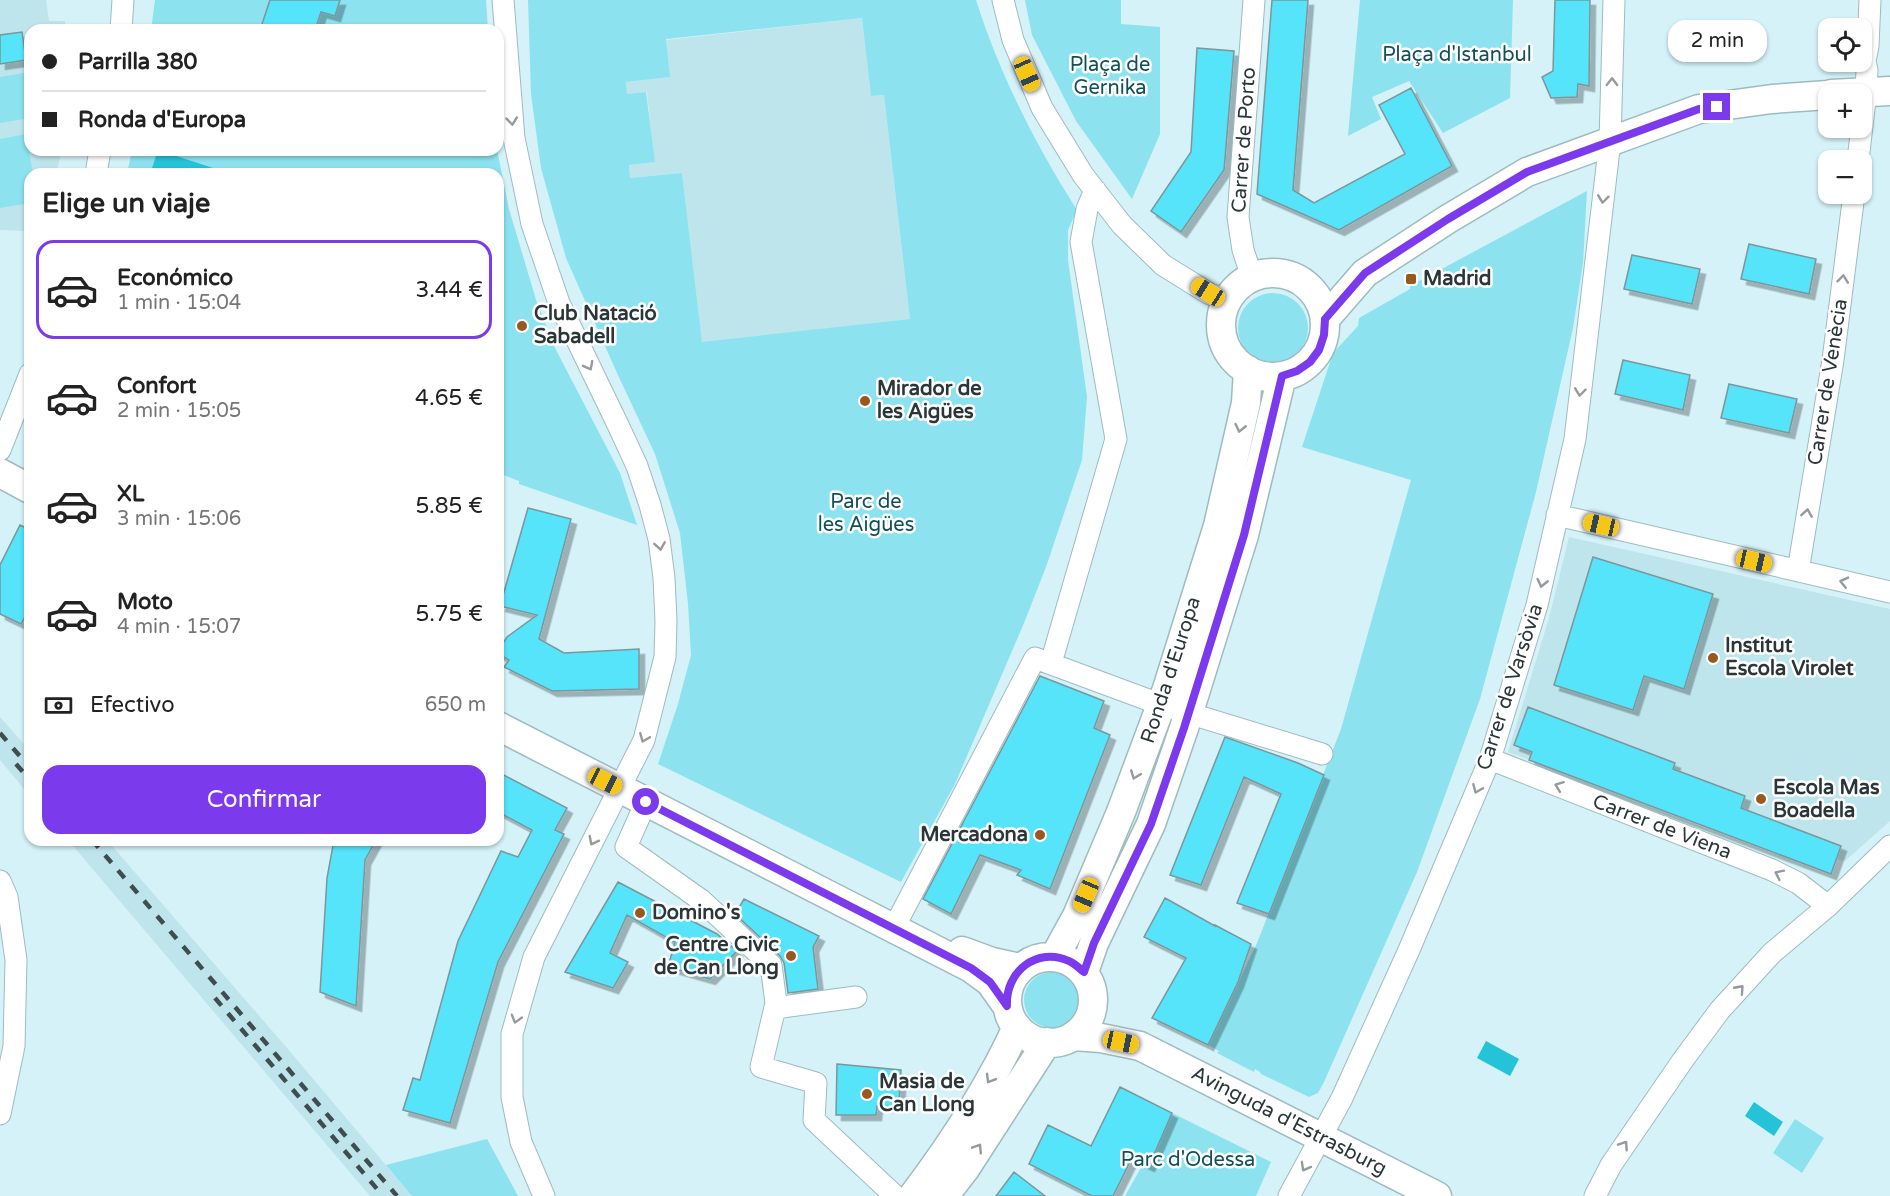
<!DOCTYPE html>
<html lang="es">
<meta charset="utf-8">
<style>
body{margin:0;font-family:"Varela Round",sans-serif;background:#f6f6f6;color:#222;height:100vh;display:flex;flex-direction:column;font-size:22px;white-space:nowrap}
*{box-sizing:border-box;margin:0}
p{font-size:20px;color:#767676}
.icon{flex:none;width:33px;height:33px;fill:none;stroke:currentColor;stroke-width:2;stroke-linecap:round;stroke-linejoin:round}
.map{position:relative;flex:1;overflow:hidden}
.sheet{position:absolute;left:24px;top:168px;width:480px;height:678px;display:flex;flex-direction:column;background:#fff;border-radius:18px;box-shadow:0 2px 4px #0004}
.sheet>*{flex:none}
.guide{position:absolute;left:24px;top:24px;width:480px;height:132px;border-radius:18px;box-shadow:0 2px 4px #0004;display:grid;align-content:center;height:132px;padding:0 18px;background:#fff}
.buttons{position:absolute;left:1818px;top:18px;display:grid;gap:12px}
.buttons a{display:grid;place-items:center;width:54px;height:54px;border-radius:12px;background:#fff;box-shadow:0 2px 4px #0004;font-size:30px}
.end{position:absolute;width:27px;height:27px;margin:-14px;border:8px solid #7c3aed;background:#fff;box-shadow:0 0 0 3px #fff}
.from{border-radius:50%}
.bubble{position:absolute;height:42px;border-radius:18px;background:#fff;box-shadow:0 2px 4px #0004;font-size:20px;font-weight:600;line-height:42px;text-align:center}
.car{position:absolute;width:18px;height:36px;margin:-18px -9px;border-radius:8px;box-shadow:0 0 4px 2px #0007;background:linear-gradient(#f5c518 24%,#345 0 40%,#f5c518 0 76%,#345 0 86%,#f5c518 0)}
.guide b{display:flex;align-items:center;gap:21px;height:57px;font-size:22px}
.guide b+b{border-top:2px solid #e0e0e0}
.guide i{width:15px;height:15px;background:#222}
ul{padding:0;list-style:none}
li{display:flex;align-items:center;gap:18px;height:99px;margin:0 12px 9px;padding:0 6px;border:3px solid transparent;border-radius:18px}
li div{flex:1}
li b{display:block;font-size:22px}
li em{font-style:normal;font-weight:600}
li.selected{border-color:#7c3aed}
li>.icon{width:54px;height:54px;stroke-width:1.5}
h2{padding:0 18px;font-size:27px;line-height:72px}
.pay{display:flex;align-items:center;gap:15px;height:66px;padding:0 18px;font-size:22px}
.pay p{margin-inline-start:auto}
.cta{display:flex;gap:12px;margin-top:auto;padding:12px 18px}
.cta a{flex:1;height:69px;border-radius:18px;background:#7c3aed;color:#fff;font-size:24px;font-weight:600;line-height:69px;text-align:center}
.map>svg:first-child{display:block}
</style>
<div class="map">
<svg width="1890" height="1196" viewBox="0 0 1890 1196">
<defs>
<filter id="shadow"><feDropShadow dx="5.5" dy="5.5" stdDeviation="0" flood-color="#0004"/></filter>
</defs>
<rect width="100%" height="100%" fill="#d4f2f8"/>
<path fill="#bee5ec" d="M0,0h46l3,21h16v9h-35v120h32l-6,24h-26v56l-3,1 -27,-1z
M862,18l9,78 13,-1 26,224 -208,24 -20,-170 -52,5 -1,-13 25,-3 -7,-70 -20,2 -1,-12 44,-5 -4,-37z
M1569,537l321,72v212l-45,40 -8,-2 -6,15 -323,-122 41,-134z
M0,717l30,34v45l-30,-36z
M68,840h39l180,208 125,148h-42z"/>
<path fill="#8ce2ef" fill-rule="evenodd" d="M155,0h331l2,30h-337z
M528,0h448c24,75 59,144 101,210l-9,20v30l19,137 -5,63 -36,107 -22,56 -69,161 -54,98 -243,-118 20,-60 13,-49 -3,-51 -8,-71 -25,-79 -38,-81 -51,-115 -25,-90 -10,-74zM862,18l9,78 13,-1 26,224 -208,23 -20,-169 -52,5 -1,-13 26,-3 -9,-70 -19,2 -1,-12 44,-5 -4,-38z
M1025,0h96v24l39,3v107l-28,65 -56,-78 -44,-86z
M1360,0h153l-3,98 -67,35 -34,-52 -37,16 9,22 -33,17z
M30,72v46l-30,5v-46z
M26,134l7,40h-3v29l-30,5v-69z
M132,150h365l12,59 28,94 18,45 65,125 17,52 -118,-41v-3l-21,-8v-299h-371z
M1587,191l-4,72 -10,65 -37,164 -56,207 -63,173 -93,210 -6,11 -9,4 -48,-23v-2l-1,2v-2l-5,-3 -1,3 -37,-19 2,-2 -11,-6 49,-102 84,-214 70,-249 -109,-33 31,-94 25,-27 1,-8 51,-29v-3z
M1238 328a35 35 0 1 1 70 0a35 35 0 1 1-70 0Z
M1024 1000a28 28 0 1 1 56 0a28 28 0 1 1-56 0Z
M1172,1113l99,49 -15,34h-131z
M1795,1119l29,19 -22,35 -29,-20z
M487,1139l31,57h-106l-26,-31z"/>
<path fill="#25c3d8" d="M158,150l61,20 -1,4h-68z
M1486,1041l33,18 -9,17 -33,-18z
M1754,1102l29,20 -9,14 -29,-20z"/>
<path fill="#55e4f9" stroke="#7b979c" stroke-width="1.5" filter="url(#shadow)" d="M270,0h70l-5,16 -14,-4 -6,18h-55z
M1272,0h36l-15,190 21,13 91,-49 -26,-49 32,-17 41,78 -113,64 -82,-36z
M1555,0h35l-1,86 -11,-2 -1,13 -26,1 -9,-21 11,-6z
M22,32l4,28 -26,4v-29z
M1197,48l37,3 -10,119 -43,62 -30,-21 40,-59z
M1749,244l67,15 -7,35 -68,-15z
M1632,255l68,14 -8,35 -68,-15z
M1623,360l67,15 -7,35 -68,-16z
M1729,384l68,15 -8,34 -68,-15z
M528,508l43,11 -32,120 25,14 75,-4v40l-87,2 -48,-24 5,-7 -11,-6v-3l9,-14 30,-22 -37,-9z
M20,525l10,5v77l-9,17 -21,-10v-49z
M1593,557l120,37 -29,95 -40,-13 -11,34 -79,-25z
M1040,676l64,25 -10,27 16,7 -60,154 -33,-14 4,-5 -41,-15 -29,59 -28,-15z
M1528,707l147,56 -2,6 72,27 -4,12 100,38 -10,28 -302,-114 3,-8 -18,-7z
M1225,737l73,26 26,12 -55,139 -32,-11 44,-109 -37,-17 -43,108 -31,-10z
M498,772l69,36 -12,22 9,4 -66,128 -48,161 -47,-13 10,-32 7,2 38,-139 43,-90 17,6 14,-27 -34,-18z
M334,840h42l-11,20 -9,146 -36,-14 7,-114z
M618,882l99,52 20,17 -27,28 -42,-12 7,-25 -48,-27 -17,38 18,9 -15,26 -48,-16z
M1165,898l50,28v-1l36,19 -13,38 -30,63 -56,-27 34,-60 -42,-21z
M744,899l75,37 -6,11 5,42 -30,4 -4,-30 -4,-7 -45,-42z
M837,1064l64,6 -2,33 -5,-1v5l-17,-1 -1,9h-40z
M1120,1087l52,26 -23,53 -17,-8 -19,38h-21l-63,-32 19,-39 43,21z
M1014,1172l31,24h-49z"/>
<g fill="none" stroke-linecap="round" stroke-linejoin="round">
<g stroke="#9ebbc0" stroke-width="23">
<path id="street" d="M503,0l11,138 18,86 27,79 59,122 19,41 13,39 9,34 5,39 2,43 -1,36 -21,83 -110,217 -22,77v63l9,45 23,54
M1003,0l10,40 29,68 41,67 39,50 41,40 45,28 19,8
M121,30l2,-30
M1858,160l8,-68 1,-22 -2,-9 3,-15 2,-46
M96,174l4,-24
M1252,277l-9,-27 -5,-33 16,-217
M0,450l30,-76
M1557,515l333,77
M1798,571l35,-211 21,-166
M1051,663l65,-224 -35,-197 6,-33 8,-19
M1490,759l282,111 26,13 30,23
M646,802l-20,45 75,53 70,65 5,38 -15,64 55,16 -2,37 81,76
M0,881l7,16 9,63 -2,86 -14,68
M898,920l137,-262 127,47 160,49
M775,1008l81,-11
M1289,1196l53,-98 67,-148 81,-191 47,-154 38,-166 35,-298 4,-141
M1595,1196l16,-31 72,-105 37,-50 52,-57 56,-47 62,-60"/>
</g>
<g stroke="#9ebbc0" stroke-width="31">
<path id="secondary" d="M1831,94l59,-3
M1221 325a52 52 0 1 1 104 0a52 52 0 1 1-104 0Z
M1325,319l40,-46 83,-54 79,-47 172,-63 73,-10 56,-4
M0,473l30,16
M498,726l473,242 19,14 17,24
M962,951l30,11 28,6
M1055,956l22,-40 44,-104 46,-123 51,-163 28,-123 2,-33
M1007 1000a43 43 0 1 1 86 0a43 43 0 1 1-86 0Z
M1084,972l10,-29 57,-119 33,-96 60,-193 38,-159
M1073,1036l28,2 39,8 297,150
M913,1196c39,-52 77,-109 104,-169
M944,1196l21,-27 82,-127"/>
</g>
<use href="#street" stroke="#fff" stroke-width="21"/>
<use href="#secondary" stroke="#fff" stroke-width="28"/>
<path stroke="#404d4f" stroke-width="4.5" stroke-dasharray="10 10" stroke-linecap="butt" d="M0,733l30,35
M16,764l14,16
M92,840l305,356
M215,998l168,198"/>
</g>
<defs><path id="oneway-chevron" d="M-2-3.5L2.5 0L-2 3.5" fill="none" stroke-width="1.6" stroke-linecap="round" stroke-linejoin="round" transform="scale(1.5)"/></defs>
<g stroke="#959a9c">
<use href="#oneway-chevron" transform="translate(1612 82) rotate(-89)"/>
<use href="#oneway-chevron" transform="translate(512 121) rotate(84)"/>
<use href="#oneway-chevron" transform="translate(1603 199) rotate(97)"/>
<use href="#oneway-chevron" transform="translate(1843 279) rotate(-83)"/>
<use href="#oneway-chevron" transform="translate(589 366) rotate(62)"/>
<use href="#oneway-chevron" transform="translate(1580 392) rotate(97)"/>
<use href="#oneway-chevron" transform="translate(1240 428) rotate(103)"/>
<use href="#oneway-chevron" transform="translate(1807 513) rotate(-81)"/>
<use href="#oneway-chevron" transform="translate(660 546) rotate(81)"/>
<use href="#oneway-chevron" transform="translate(1844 582) rotate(-167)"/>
<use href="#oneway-chevron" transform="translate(1542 583) rotate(103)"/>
<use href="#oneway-chevron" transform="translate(644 738) rotate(112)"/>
<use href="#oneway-chevron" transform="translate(1135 775) rotate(111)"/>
<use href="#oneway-chevron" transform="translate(1559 786) rotate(-159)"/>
<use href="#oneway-chevron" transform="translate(1477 789) rotate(113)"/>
<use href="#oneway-chevron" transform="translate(593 841) rotate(117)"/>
<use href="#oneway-chevron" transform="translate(1779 874) rotate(-154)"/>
<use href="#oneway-chevron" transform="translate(1740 989) rotate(-48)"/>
<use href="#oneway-chevron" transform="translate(516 1019) rotate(106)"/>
<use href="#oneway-chevron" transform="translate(990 1079) rotate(121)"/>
<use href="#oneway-chevron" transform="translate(1624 1145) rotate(-56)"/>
<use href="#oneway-chevron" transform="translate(978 1148) rotate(-57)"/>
<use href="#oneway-chevron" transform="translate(1305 1167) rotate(119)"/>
</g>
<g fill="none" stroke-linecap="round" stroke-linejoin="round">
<path stroke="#7c3aed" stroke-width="8" d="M646,802l325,166 19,14 17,24c-2,-34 30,-60 62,-45 5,2 10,7 15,11l10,-29 57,-119 33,-96 60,-193 38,-159 15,-5 13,-9 9,-12 5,-15 1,-16 40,-46 83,-54 79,-47 172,-63 18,-2"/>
</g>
<g fill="#985920" stroke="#fff" stroke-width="2">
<rect x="1405" y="273" width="12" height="12" rx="3"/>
<circle cx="522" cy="326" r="6"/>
<circle cx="865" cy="401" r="6"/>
<circle cx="1713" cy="658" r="6"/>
<circle cx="1761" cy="799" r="6"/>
<circle cx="1040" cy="835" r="6"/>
<circle cx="640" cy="913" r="6"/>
<circle cx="791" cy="956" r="6"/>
<circle cx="867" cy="1094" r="6"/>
</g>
<g text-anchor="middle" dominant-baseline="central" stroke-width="5" stroke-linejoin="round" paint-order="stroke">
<g font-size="20" fill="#125059" stroke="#fff">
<text x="1457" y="55">Plaça d'Istanbul</text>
<text x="1110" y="65">Plaça de<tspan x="1110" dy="23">Gernika</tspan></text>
<text x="866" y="502">Parc de<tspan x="866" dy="23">les Aigües</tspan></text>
<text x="1188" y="1160">Parc d'Odessa</text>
</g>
<g font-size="20" fill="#2b3638" stroke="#fff">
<text transform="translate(1244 140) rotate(-86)">Carrer de Porto</text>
<text transform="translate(1828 382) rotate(-81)">Carrer de Venècia</text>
<text transform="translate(1171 670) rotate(-72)">Ronda d'Europa</text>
<text transform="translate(1510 687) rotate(-72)">Carrer de Varsòvia</text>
<text transform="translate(1662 827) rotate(21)">Carrer de Viena</text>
<text transform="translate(1289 1121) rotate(27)">Avinguda d'Estrasburg</text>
</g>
<g font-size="20" font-weight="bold" fill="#2b3638" stroke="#fff" text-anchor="start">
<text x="1423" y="279">Madrid</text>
<text x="534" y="314">Club Natació<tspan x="534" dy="23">Sabadell</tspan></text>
<text x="877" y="389">Mirador de<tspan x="877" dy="23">les Aigües</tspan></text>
<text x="1725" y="646">Institut<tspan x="1725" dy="23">Escola Virolet</tspan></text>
<text x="1773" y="788">Escola Mas<tspan x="1773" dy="23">Boadella</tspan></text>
<text x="1028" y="835" text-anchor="end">Mercadona</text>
<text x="652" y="913">Domino's</text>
<text x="779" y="945" text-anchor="end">Centre Civic<tspan x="779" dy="23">de Can Llong</tspan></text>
<text x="879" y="1082">Masia de<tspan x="879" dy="23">Can Llong</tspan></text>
</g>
</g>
</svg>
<div class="buttons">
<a><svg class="icon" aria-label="locate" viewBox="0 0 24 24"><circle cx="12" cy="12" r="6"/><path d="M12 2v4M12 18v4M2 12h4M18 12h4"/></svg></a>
<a>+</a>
<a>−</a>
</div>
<i class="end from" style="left:646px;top:802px"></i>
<i class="end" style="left:1717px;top:107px"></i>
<div class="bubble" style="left:1668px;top:20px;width:99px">2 min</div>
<i class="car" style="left:1027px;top:74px;rotate:156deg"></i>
<i class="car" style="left:1208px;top:292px;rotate:302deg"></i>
<i class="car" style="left:1601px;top:525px;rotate:283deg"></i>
<i class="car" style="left:1754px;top:561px;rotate:103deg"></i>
<i class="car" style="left:605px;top:781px;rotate:117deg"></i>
<i class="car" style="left:1086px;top:895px;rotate:203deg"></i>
<i class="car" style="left:1121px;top:1042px;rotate:102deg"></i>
<div class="guide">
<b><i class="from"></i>Parrilla 380</b>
<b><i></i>Ronda d'Europa</b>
</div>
<section class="sheet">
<h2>Elige un viaje</h2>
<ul>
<li class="selected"><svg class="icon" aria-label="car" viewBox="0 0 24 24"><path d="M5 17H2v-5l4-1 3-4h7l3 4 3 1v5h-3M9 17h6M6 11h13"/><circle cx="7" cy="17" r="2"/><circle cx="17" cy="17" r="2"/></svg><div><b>Económico</b><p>1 min · 15:04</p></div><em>3.44 €</em></li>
<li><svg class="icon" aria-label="car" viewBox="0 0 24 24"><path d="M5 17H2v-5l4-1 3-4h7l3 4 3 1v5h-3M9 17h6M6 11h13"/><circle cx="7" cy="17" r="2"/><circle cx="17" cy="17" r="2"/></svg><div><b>Confort</b><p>2 min · 15:05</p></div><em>4.65 €</em></li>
<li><svg class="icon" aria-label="car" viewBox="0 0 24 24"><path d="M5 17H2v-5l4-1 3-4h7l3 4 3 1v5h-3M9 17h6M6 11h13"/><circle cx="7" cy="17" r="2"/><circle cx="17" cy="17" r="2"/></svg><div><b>XL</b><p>3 min · 15:06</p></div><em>5.85 €</em></li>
<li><svg class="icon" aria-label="car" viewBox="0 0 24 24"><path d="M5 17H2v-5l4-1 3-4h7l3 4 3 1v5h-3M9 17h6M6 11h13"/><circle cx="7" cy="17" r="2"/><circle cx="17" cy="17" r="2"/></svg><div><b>Moto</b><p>4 min · 15:07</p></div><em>5.75 €</em></li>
</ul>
<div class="pay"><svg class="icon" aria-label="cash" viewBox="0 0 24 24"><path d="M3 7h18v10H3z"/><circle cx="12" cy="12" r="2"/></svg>Efectivo<p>650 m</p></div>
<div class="cta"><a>Confirmar</a></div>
</section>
</div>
